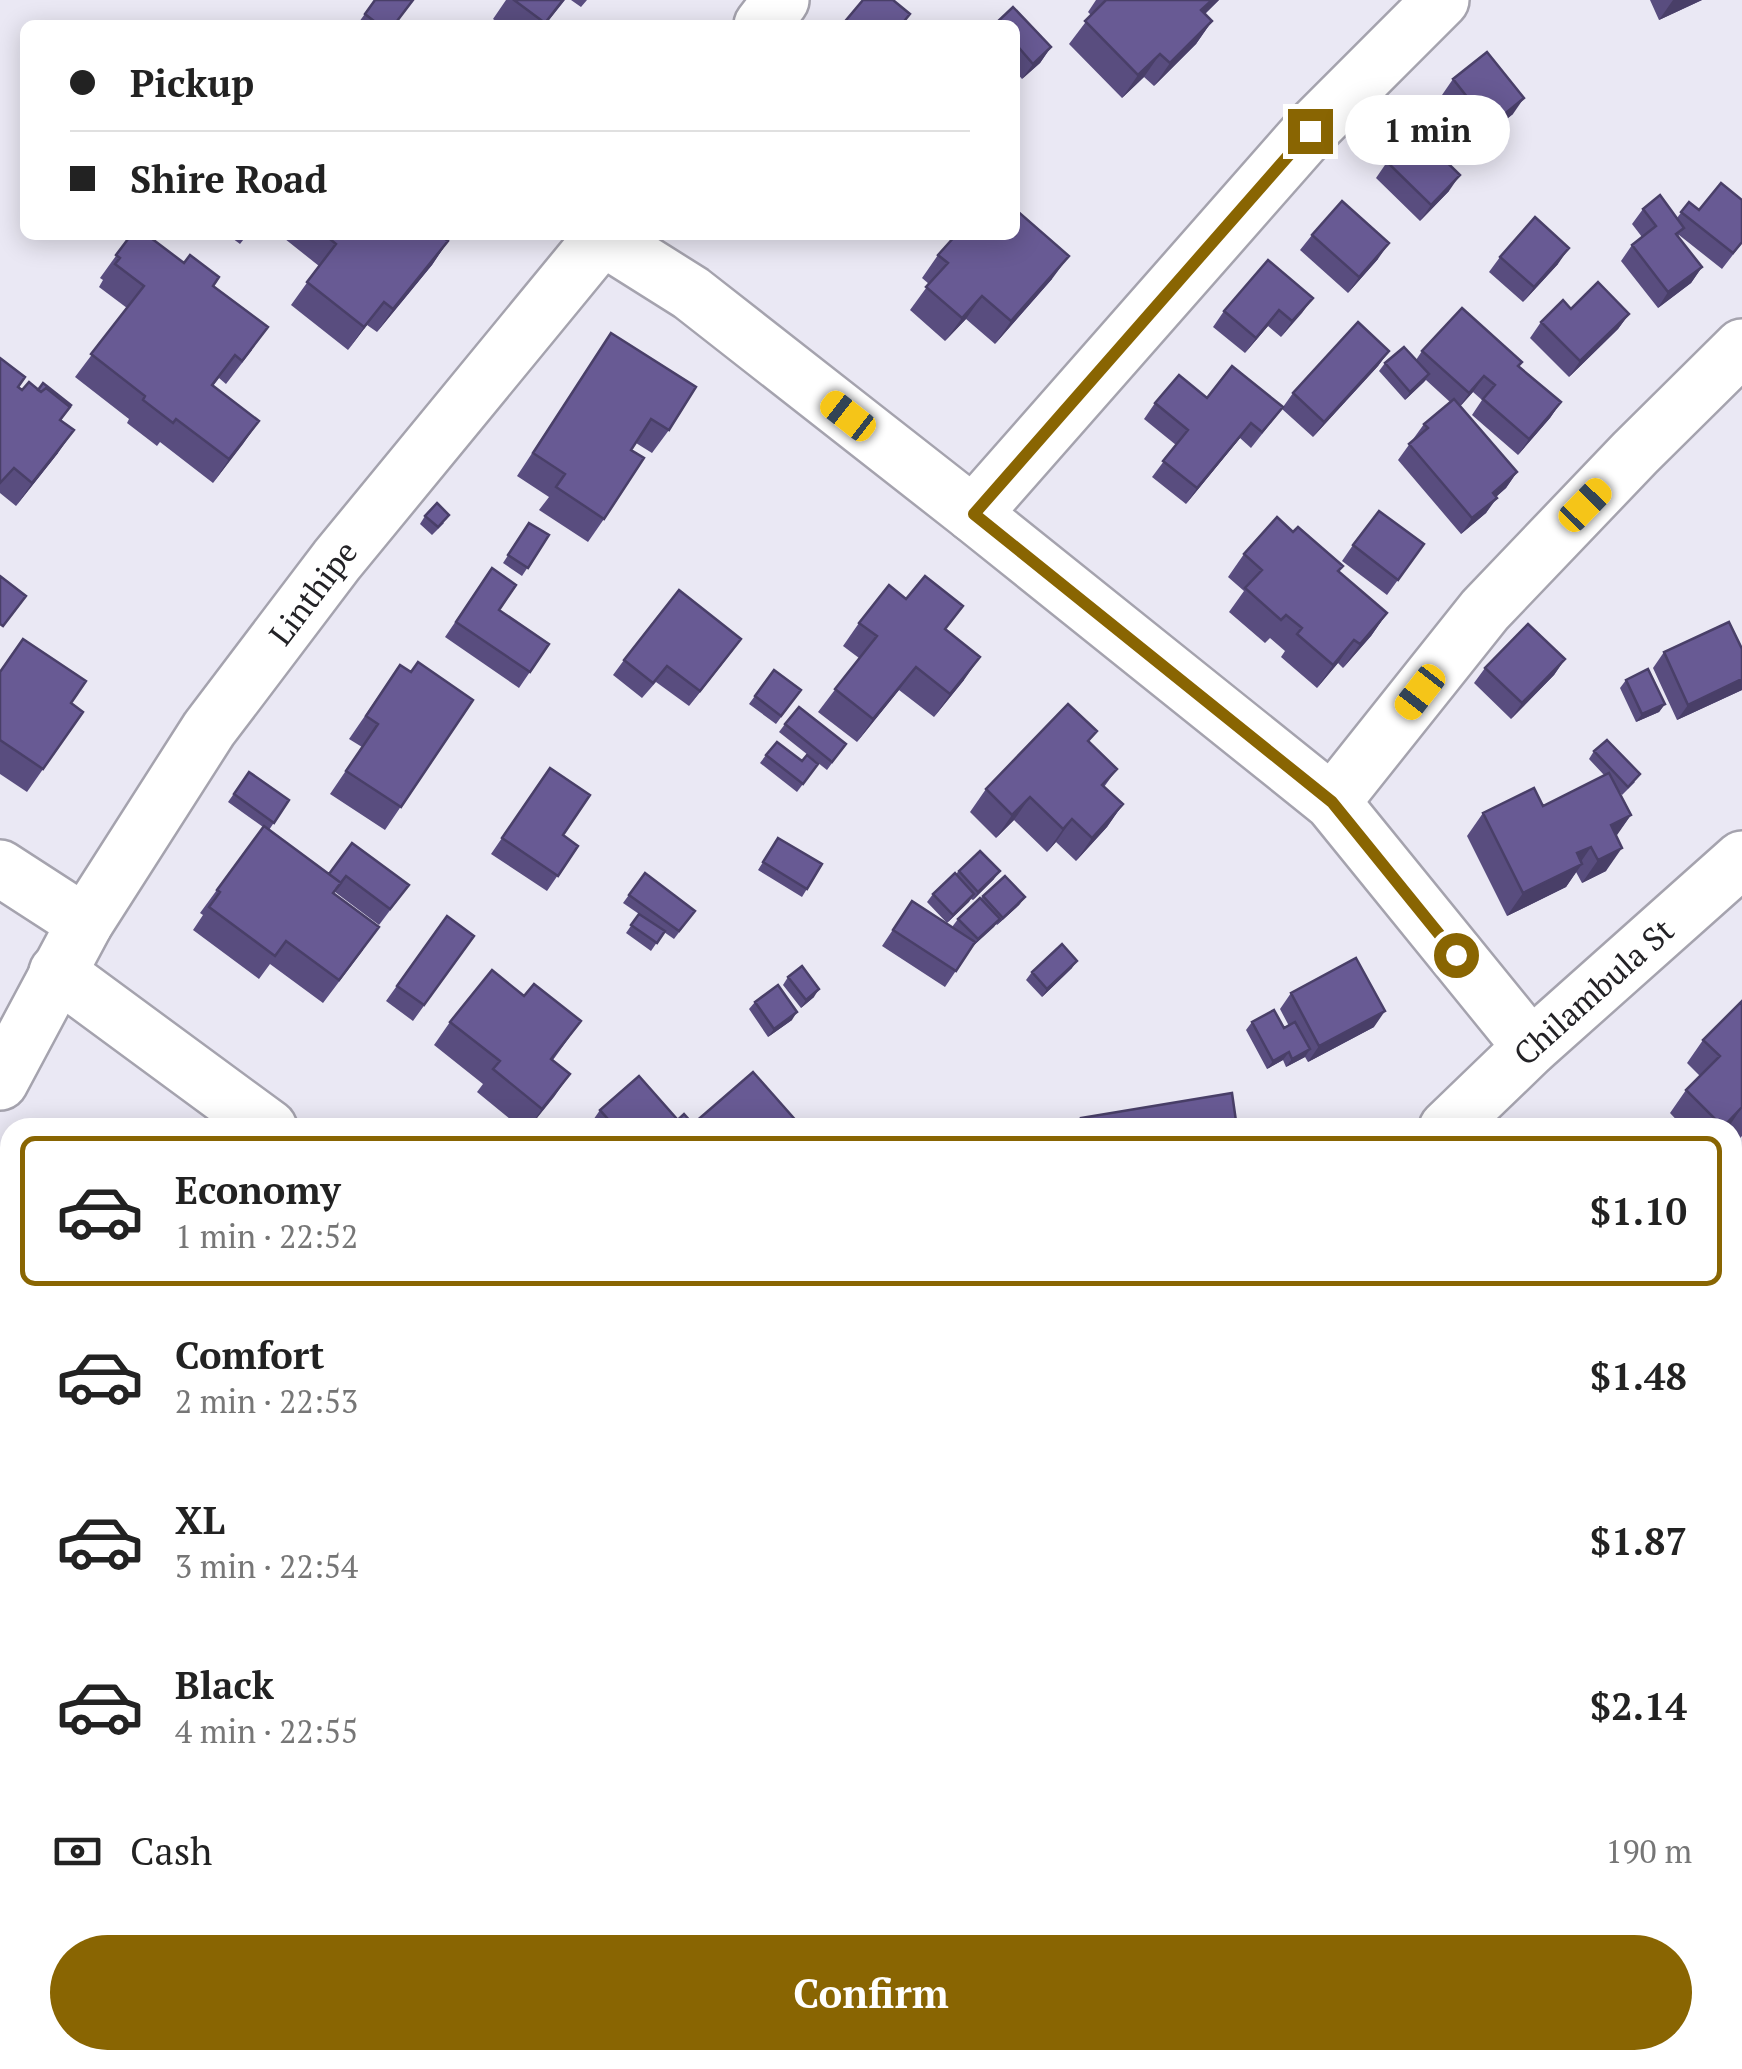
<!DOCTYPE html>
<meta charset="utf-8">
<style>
body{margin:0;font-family:"PT Serif",serif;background:#f6f6f6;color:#222;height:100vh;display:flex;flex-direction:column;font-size:38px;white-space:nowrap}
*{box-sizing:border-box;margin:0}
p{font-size:32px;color:#767676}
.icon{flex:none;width:55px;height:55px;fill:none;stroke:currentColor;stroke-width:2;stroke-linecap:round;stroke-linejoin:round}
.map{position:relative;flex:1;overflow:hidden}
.details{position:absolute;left:0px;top:1118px;width:1742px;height:952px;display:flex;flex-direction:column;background:#fff;border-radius:30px 30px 0 0;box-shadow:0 5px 25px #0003}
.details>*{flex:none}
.banner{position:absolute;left:20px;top:20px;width:1000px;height:220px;border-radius:15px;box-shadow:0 5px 25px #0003;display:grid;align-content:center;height:220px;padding:0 50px;background:#fff}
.end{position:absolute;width:45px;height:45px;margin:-22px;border:12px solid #896502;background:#fff;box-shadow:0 0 0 5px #fff}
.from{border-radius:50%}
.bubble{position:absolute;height:70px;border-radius:35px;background:#fff;box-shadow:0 5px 25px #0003;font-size:32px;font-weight:700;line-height:70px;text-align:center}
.car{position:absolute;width:30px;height:60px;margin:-30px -15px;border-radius:12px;box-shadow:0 0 8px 2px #0007;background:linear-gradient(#f5c518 24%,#345 0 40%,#f5c518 0 76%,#345 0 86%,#f5c518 0)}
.banner b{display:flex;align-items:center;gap:35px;height:95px;font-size:38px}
.banner b+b{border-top:2px solid #e0e0e0}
.banner i{width:25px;height:25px;background:#222}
ul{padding:18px 0 0;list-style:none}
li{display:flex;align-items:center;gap:30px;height:150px;margin:0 20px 15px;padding:0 30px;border:5px solid transparent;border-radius:15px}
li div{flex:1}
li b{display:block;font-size:38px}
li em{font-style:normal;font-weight:700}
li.selected{border-color:#896502}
li>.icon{width:90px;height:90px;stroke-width:1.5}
.pay{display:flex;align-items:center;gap:25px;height:110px;padding:0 50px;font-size:38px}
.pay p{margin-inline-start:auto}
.action{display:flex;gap:20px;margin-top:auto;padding:20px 50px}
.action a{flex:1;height:115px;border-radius:60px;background:#896502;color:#fff;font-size:40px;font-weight:700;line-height:115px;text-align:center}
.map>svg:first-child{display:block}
</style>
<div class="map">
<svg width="1742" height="2069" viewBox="0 0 1742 2069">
<rect width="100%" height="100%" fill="#eae8f4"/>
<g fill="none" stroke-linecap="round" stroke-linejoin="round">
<g stroke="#a5a3ae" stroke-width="60">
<g id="minor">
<path d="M762,25l19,-25"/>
<path d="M602,237l89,56 282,221 359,288 199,245"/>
<path d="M973,514l337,-383 131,-131"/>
<path d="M1332,802l153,-192 150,-157 107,-106"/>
<path d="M0,868l85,55"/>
<path d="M57,972l212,156"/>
<path id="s1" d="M0,1082l85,-159 124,-194 128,-169 267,-325"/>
<path id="s2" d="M1447,1128l84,-81 211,-188"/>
<path d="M1167,2060l6,9"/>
</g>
</g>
<use href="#minor" stroke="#fff" stroke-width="55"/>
</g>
<path fill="#594d7f" d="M375,0l19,25h-31l-4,-3z
M506,0h59l-20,25h-44l-8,-6z
M571,0h16l-6,7z
M1096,0h123l-14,14 7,7 -16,23 -42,42 -10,-9 -22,21 -53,-54 22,-29 -3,-3z
M1650,0h52l-43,20z
M1015,25l36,22 -11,16 -18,16 -7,-8z
M1453,79l60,35 -34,27 -37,-46z
M1387,162l62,29 -29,30 -44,-43z
M1689,202l53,41 -20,26 -43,-34 -1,1 24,31 -11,16 -33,25 -37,-47 11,-16 10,-8 -10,-13 11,-15 34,9z
M131,235l82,51 39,64 -26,34 -7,-6 -6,8 46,35 -46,62 -53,-41 -3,4 -30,-23 2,-4 -54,-42 52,-69 -28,-21 4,-7 -3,-2z
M228,235h19l-7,9z
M280,235h160l8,6 -16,24 -55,67 -10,-7 -19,25 -57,-45 28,-39z
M1312,235l66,24 -30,34 -48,-43z
M938,255l114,24 -57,65 -29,-25 -21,22 -35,-31 19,-26 -7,-6z
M1500,257l58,7 -35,38 -34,-30z
M1313,298l-32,39 -13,-11 -23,27 -32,-26 11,-16z
M1571,309l58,5 -11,15 -49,48 -39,-39 11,-16z
M611,333l58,97 -17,23 -16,-10 -5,7 -27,69 -16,23 -49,-32 10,-13 -32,-21z
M1389,351l-11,15 -65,71 -31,-28 -31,39 -11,-10 -54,66 -34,-27 24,-32 -32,-26 11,-16 128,4 10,-14z
M1422,351l97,15 42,36 -11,16 -32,37 -46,-40 10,-15 -9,-8 -13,14 57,66 -11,16 -10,9 -10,16 -25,21 -63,-74 26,-36 26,-22 -24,-22 -21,20 -26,-29 6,-8 31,-3z
M0,358l18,29 4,3h16l32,17 -9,13 -3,33 -42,53 -16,-13z
M425,516l19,7 -12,12 -12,-11z
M529,523l20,12 -27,41 -19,-13z
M1293,532l94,81 -16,23 -28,32 -5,-5 -21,25 -36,-31 4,-6 -15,-13 -5,5 -36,-31 15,-21 -16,-14 16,-23z
M1424,544l-37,51 -45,-34 11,-16z
M492,568l7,42 50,34 -30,44 -74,-51z
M859,623l87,7 18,50 -30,37 -35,-27 -42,52 -39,-30 41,-54 -16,-12z
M1742,649v41l-65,30 -24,-52 11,-16z
M730,654l-41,52 -33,-24 -14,16 -29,-23 11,-15z
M1565,659l-11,16 -43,44 -37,-36 11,-15z
M400,665l11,7 62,28 -88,130 -55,-36 32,-47 -13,-8z
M774,670l27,20 -25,34 -27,-20z
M0,671l71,32 12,9 -56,80 -27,-18z
M1626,680l39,24 -6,8 -23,10 -16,-34z
M785,724l61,20 -19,26 -48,-38z
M1089,743l28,26 -13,18 19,17 -16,23 -31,34 -20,-19 -9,10 -33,-32 -18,18 -26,-26 16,-23z
M1594,751l41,31 -13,13 -3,-4 12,24 -15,20 -10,36 -24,12 -6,-11 -10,15 -59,29 -40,-80 16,-23 60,-7 61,-31 -15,-16z
M766,755l36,6 16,3 -21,28 -37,-29z
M550,768l13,67 15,11 -31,45 -56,-37z
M249,772l40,28 -20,30 60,44 80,11 -30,40 -44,-33 -2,2 30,56 -40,53 -53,-39 -11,15 -66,-49 10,-15 -3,-2 63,-86 -35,-25z
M778,838l44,26 -20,33 -44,-27z
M959,871l35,8 -21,21 -2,-1 -24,24 -20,-21 6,-8z
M645,873l50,38 -21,28 -10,-7 -13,19 -25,-18 13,-19 -16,-11z
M983,896l42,1 -6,8 -22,20 -1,-1 -24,23 -27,40 -63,-41 30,-45 40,26 6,-8z
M447,916l27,20 -61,85 -27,-20z
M1072,968l-30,29 -16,-17 6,-8z
M788,977l26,20 -13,11 -18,-23z
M1291,993l83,34 -66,35 -3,-5 -19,10 -3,-7 -16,9 -21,-39 6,-8 32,6 5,-2 -9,-17z
M524,996l57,25 -28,39 17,14 -41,54h-8l-44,-36 6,-8 -49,-39 16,-23z
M1742,1001v135l-5,5 -5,-5v-8h-48l-14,-15 16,-23 14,-14 -13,-13 16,-23z
M755,1002l37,18 -24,17 -19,-28z
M600,1110l72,15 125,3h-206l-2,-2z
M1081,1118l156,10h-162z
M0,1540l10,74 -10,14z
M1742,1721v68l-10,-11v-49z
M10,1903v14l-6,-5z
M847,2060h146l-6,9h-147z
M1349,2060h111l5,9h-110z
M1565,2060h69l-13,9h-62z"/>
<path fill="#493f68" d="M1212,0h7l-34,33 16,-23z
M1673,0h29l-43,20z
M1212,21l-16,23 -42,42 16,-23z
M1051,47l-11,16 -18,16 11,-15z
M1160,54l-16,23 -22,21 16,-23z
M1524,98l-11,16 -34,27 11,-15z
M1460,175l-11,16 -29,30 11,-16z
M448,241l-16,24 -55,67 16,-23z
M1389,243l-11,16 -30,34 11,-16z
M1569,248l-11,16 -35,38 11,-15z
M1069,256l-17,23 -57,65 16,-23z
M1702,267l-11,16 -33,25 10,-16z
M982,296l-16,23 -21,22 17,-23z
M1313,298l-11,15 -21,24 11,-16z
M384,302l-17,23 -19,25 16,-23z
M1279,310l-11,16 -23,27 11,-15z
M1629,314l-11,15 -49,48 11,-16z
M1389,351l-11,15 -65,71 11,-15z
M1429,374l-5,8 -19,18 5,-8z
M1484,376l-11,16 -15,17 11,-16z
M1561,402l-11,16 -32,37 11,-16z
M259,421l-16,23 -30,39 16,-24z
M1251,423l-11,15 -54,66 11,-16z
M74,430l-16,23 -42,53 16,-23z
M1517,472l-11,16 -24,21 11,-16z
M1497,498l-11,15 -25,21 11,-16z
M1387,613l-16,23 -28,32 17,-24z
M741,639l-11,15 -41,52 11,-15z
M1354,640l-16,23 -21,25 16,-23z
M980,657l-16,23 -30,37 16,-23z
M1565,659l-11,16 -43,44 11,-16z
M916,667l-17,23 -42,52 16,-23z
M1742,679v11l-65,30 11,-15z
M1665,704l-6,8 -23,10 6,-8z
M1030,797l-16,23 -18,18 16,-23z
M1123,804l-16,23 -31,34 16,-23z
M1631,815l-16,23 -4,-13z
M1072,819l-16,23 -9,10 16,-23z
M1591,847l-13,19 4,-2 -16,23 -59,29 16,-23 54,-40z
M1622,848l-16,23 -24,12 16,-23z
M1000,871l-6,8 -21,21 5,-8z
M974,894l-5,8 -22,21 6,-8z
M1025,897l-6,8 -22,20 6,-7z
M1000,919l-6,8 -22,20 6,-8z
M1077,961l-5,7 -30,29 5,-8z
M819,989l-5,8 -13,11 5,-8z
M1385,1011l-11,16 -66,35 11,-16z
M797,1012l-5,8 -24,17 6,-8z
M1310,1049l-5,8 -19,10 6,-8z
M1289,1052l-6,8 -16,9 6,-8z
M570,1074l-16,23 -25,31 13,-19z
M1742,1107l-14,21h-6z
M1742,1526v10l-4,5 -6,4v-13z
M1742,2039v11l-10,4v-7l4,-5z
M993,2060l-6,9h-12z
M1377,2060h7l-6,9h-7z
M1623,2060h11l-13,9h-11z"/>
<path fill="#685a94" stroke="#493f68" stroke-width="2.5" d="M375,0h38l-19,25h-15l-14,-11z
M514,0h49l-18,23z
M863,0h30l17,14 -9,11h-59z
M1106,0h106l-11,10 11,11 -42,42 -10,-9 -22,21 -53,-54z
M1013,7l38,40 -18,17 -13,-15 -5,4v-28h-21z
M1487,52l37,46 -34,28 -37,-47z
M1416,132l44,43 -29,30 -44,-43z
M1721,183l21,17v42l-9,11 -52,-41 8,-10 10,8z
M1660,195l24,33 -8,6 26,33 -34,25 -36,-47 24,-19 -13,-17z
M1342,201l47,42 -30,34 -47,-42z
M1015,209l54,47 -58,65 -29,-25 -20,22 -36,-31 22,-24 -10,-8 18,-20h59z
M1535,217l34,31 -35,39 -34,-30z
M131,235l5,2 1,-2h10l37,28 6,-8 29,22 -6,9 55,41 -26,34 -7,-6 -23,30 47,36 -30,38 -53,-40 -3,4 -30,-23 2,-4 -54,-42 53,-68 -29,-22 5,-6 -4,-3z
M325,235h115l8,6 -55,68 -9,-7 -20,25 -57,-45 29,-38z
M1268,260l45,38 -21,23 -13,-11 -23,28 -32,-27z
M1598,282l31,32 -49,47 -39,-39 22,-22 8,9z
M1462,308l60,54 -4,4 43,36 -32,37 -46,-40 12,-14 -11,-9 -15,17 -47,-42z
M1358,322l31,29 -65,71 -31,-29z
M611,333l85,54 -27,43 -18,-11 -20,31 13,8 -40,61 -48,-32 9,-13 -32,-21z
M1404,347l25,27 -19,18 -25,-29z
M0,358l25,19 -7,10 4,3 7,-8 12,10 5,-4 24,19 -10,13 14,10 -42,53 -18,-15 -14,15z
M1232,366l51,41 -21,25 -11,-9 -54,65 -34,-27 25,-31 -33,-27 24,-28 28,23z
M43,383l28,22 -1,1 -24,-18 -5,4 -3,-2z
M1454,399l63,73 -24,21 4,5 -25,20 -63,-74 19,-16 -4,-4z
M437,503l12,12 -11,12 -13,-11z
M1379,511l45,33 -26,36 -45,-35z
M1277,517l16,15 5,-5 45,39 -5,5 49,42 -27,31 -6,-4 -21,25 -36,-31 5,-6 -16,-13 -5,5 -36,-32 17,-18 -18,-16z
M529,523l20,12 -21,33 -20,-13z
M492,568l24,17 -17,25 50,34 -19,28 -74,-50z
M0,576l26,20 -23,30 -3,-2z
M925,576l38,30 -18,23 35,28 -30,37 -34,-27 -43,52 -38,-30 42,-53 -18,-13 30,-38 17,14z
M679,590l62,49 -41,52 -33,-25 -14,17 -29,-23z
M1729,622l13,27v30l-54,26 -24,-53z
M1528,624l37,35 -43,44 -37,-35z
M23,639l63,42 -15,22 12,9 -40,57 -43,-29v-68z
M418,662l55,38 -72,107 -55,-36 32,-47 -12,-8 34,-51 11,7z
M1648,669l17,35 -23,10 -16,-34z
M774,670l27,20 -20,26 -26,-20z
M1068,704l29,27 -9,10 29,28 -15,16 21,19 -31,34 -20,-19 -9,10 -33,-32 -18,18 -26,-26z
M799,707l47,37 -14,18 -47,-38z
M1607,740l33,34 -12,13 -34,-36z
M777,742l25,19 5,-6 11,9 -15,20 -37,-29z
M550,768l40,27 -27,40 15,11 -20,30 -56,-38z
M249,772l40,28 -15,23 -40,-29z
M1609,773l22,42 -20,10 11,23 -24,12 -7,-13 -14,6 5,11 -59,29 -40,-80 51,-25 9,18z
M264,826l77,57 -8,10 46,34 -40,53 -53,-39 -11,15 -66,-49 11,-15 -3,-2z
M778,838l44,26 -15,25 -44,-27z
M352,843l57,42 -19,24 -44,-33 -10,13 5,-6 -12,-9z
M980,851l20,20 -22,21 -19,-21z
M645,873l50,38 -16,20 -50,-36z
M955,873l19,21 -21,21 -20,-21z
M1005,876l20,21 -22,21 -20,-22z
M980,898l20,21 -22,20 -20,-20z
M912,901l63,41 -19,29 -63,-41z
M639,914l26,17 -8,12 -26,-18z
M447,916l27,20 -50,69 -27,-19z
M1062,944l15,17 -30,28 -15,-17z
M1356,958l29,53 -66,35 -28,-53z
M802,966l17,23 -13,11 -18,-23z
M492,970l32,26 10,-12 47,37 -30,38 19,15 -28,35 -49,-40 7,-8 -50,-39z
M778,985l19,27 -23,17 -19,-27z
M1742,1001v106l-19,20 -37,-37 34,-34 -17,-16z
M1274,1010l10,18 11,-6 15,27 -18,10 -3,-7 -16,9 -21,-39z
M753,1072l46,52 -3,4h-127l15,-14 9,10z
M639,1076l37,42 -10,10h-50l-16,-18z
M1232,1093l5,35h-154l-2,-10z
M1732,1484l10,15v27l-10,6z
M0,1540l10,7v66l-3,5 -7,-5z
M1742,1721v26l-10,-11v-7z
M1742,1976v63l-6,3 -4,-9v-53z
M851,2060h142l-18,9h-30l-4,-8 -15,8h-70z
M1394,2060h66l5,9h-65z
M1572,2060h51l-13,9h-31z"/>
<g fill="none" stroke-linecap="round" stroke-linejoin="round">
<path stroke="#896502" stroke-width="12" d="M1310,131l-336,383 358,288 124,153"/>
</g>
<g text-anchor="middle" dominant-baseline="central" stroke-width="10" stroke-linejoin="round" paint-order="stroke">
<g font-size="32" fill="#232226" stroke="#eae8f4">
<text stroke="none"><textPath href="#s1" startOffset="582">Linthipe</textPath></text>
<text stroke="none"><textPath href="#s2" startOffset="200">Chilambula St</textPath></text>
</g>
</g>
</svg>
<i class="end from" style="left:1456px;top:955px"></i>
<i class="end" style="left:1310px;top:131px"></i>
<div class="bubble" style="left:1345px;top:95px;width:165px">1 min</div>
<i class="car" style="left:848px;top:416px;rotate:308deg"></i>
<i class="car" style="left:1585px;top:505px;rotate:44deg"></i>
<i class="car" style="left:1420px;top:692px;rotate:218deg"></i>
<div class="banner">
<b><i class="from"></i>Pickup</b>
<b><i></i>Shire Road</b>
</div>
<section class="details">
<ul>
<li class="selected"><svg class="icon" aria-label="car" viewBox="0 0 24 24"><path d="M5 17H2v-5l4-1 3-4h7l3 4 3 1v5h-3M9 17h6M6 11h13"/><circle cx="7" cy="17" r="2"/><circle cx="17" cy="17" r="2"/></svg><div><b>Economy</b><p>1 min · 22:52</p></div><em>$1.10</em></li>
<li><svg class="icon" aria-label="car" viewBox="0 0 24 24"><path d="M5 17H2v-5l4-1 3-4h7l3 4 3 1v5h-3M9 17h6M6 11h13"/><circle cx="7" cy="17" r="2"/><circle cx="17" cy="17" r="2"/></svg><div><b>Comfort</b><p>2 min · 22:53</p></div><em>$1.48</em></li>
<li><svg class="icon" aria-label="car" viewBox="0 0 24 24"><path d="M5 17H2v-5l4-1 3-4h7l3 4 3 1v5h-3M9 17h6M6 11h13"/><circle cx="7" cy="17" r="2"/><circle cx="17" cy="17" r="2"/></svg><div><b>XL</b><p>3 min · 22:54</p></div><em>$1.87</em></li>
<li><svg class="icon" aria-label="car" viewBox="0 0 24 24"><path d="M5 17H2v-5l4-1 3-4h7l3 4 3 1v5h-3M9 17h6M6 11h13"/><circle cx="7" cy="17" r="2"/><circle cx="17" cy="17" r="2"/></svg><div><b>Black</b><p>4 min · 22:55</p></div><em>$2.14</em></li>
</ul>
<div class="pay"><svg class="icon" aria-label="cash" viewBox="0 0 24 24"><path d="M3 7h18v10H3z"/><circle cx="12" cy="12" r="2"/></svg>Cash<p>190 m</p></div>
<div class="action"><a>Confirm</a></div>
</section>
</div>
